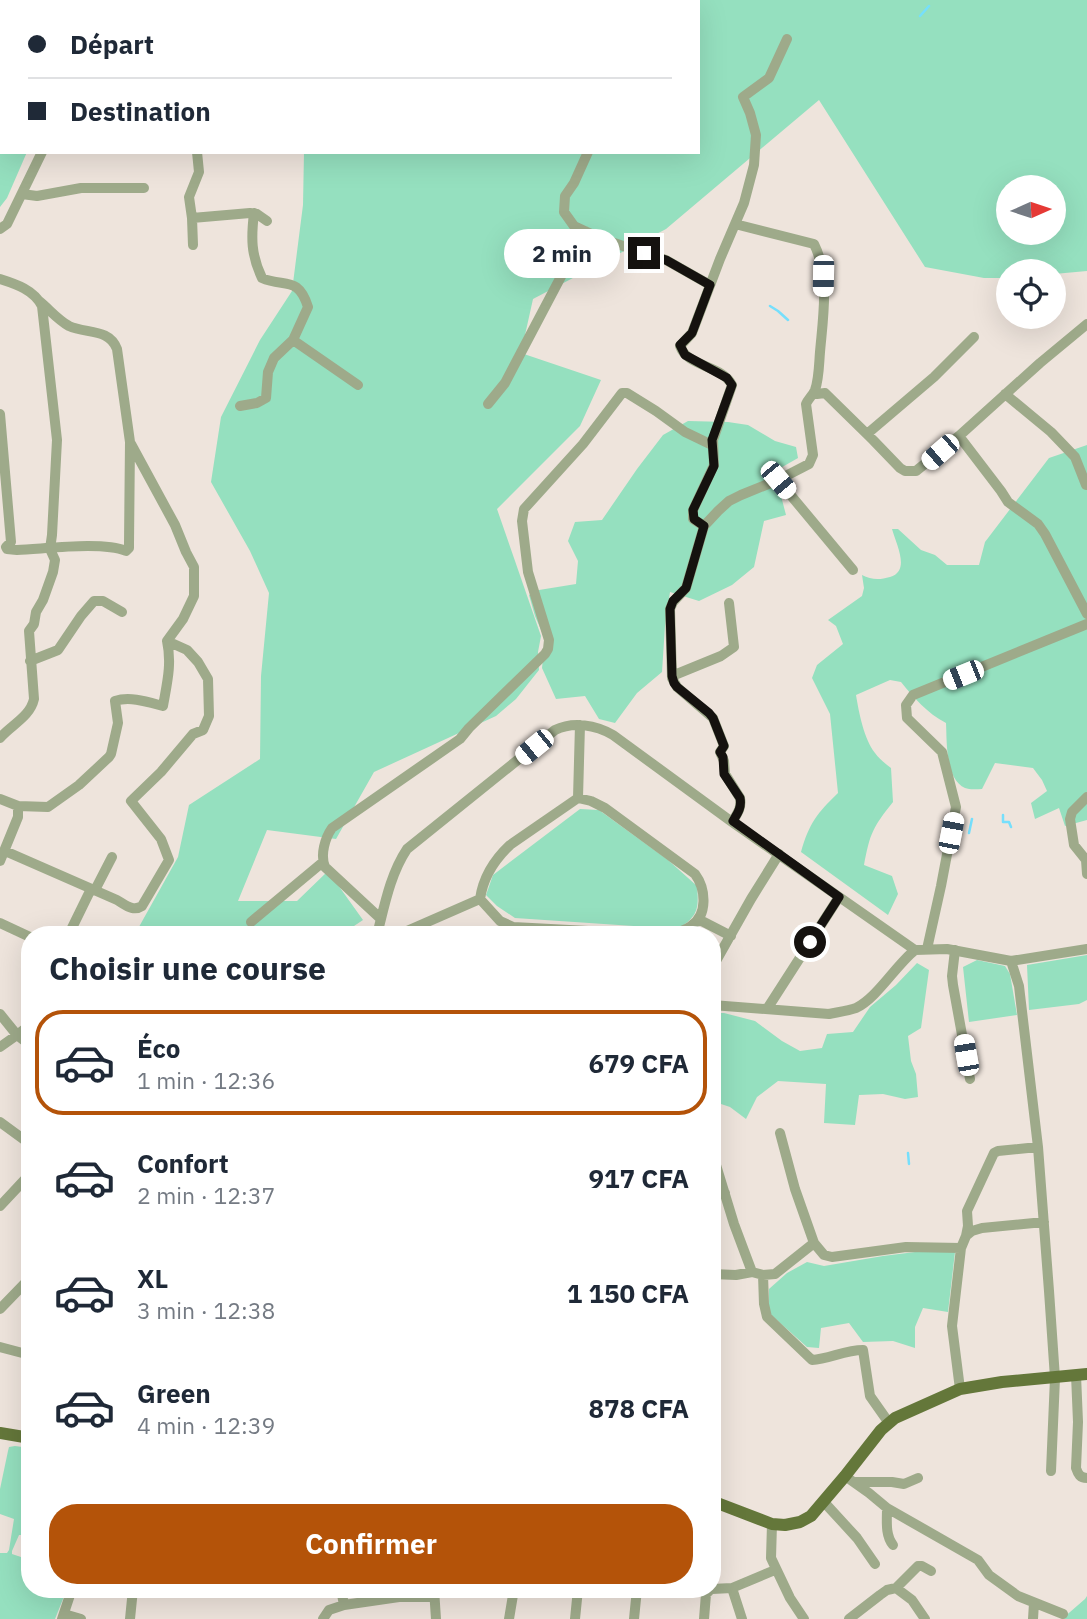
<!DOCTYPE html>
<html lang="fr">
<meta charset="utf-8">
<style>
body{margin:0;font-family:"IBM Plex Sans",sans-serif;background:#f2f2f3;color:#1f2937;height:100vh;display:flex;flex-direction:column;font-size:26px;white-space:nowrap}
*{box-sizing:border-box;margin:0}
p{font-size:23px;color:#747a83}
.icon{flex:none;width:38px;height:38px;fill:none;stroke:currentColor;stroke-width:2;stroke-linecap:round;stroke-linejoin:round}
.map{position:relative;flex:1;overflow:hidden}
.side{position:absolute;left:21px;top:926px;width:700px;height:672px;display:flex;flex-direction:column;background:#fff;border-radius:28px;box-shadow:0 7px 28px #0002}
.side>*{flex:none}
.hud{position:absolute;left:0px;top:0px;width:700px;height:154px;box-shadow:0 7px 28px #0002;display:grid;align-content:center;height:154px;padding:0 28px;background:#fff}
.needle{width:46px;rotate:87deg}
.tools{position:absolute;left:996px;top:175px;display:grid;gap:14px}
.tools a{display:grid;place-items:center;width:70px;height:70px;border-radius:50%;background:#fff;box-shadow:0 7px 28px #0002;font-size:35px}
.end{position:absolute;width:32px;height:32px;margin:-16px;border:9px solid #15120f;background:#fff;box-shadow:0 0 0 4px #fff}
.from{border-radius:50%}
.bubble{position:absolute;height:49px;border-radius:24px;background:#fff;box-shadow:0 7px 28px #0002;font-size:23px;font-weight:800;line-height:49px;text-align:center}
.car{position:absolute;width:21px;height:42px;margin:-21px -10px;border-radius:9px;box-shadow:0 0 5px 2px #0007;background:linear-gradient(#fff 24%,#345 0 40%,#fff 0 76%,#345 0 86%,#fff 0)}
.hud b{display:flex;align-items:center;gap:24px;height:66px;font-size:26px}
.hud b+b{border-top:2px solid #e0e1e3}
.hud i{width:18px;height:18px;background:#1f2937}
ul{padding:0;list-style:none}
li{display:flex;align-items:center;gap:21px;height:105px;margin:0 14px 10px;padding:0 14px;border:4px solid transparent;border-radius:28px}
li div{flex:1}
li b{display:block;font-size:26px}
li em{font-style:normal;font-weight:800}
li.current{border-color:#b45309}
li>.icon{width:63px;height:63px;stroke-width:1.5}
h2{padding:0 28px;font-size:32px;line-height:84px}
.button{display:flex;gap:14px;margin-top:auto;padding:14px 28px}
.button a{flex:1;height:80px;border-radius:28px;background:#b45309;color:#fff;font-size:28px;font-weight:800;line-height:80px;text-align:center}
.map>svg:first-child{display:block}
</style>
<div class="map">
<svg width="1087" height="1619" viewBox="0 0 1087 1619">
<rect width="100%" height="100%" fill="#eee4dc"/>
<path fill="#95e0bf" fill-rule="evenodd" d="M331,0h756v271l-33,3v-3h-46v7h-24l-59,-11 -106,-167 -153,129 -133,70 -12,54 80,27 -21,46 -83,83 44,127 -3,16 1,18 -23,29 -20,17 -122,56 -38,67 -69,-9 -29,71h59l31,-30 35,49 -21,14h-207l43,-77 11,-52 71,-46 1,-83 8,-83 -19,-42 -39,-69 10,-65 39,-77 32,-49 11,-86 1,-53h394v-150h-368zM1008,187h46v46h-46z
M0,90l2,2v60h25l-20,46 -7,9z
M688,421l40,1 20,3 27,16 21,6 2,11 -21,12 3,22 6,23 -22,6 -10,46 -22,18 -33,16 -29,-9 -5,34 -3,46 -25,21 -22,30 -16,-4 -14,-23 -29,3 -14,-31 3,-29 -10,-23 -6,-21 10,-5 37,-6 2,-23 -10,-20 7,-19 27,-2 35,-51 26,-34z
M1087,445v375l-22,6 -6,-18 -24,11 -4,-16 16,-12 -5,-11 -9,-12 -38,-5 -13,26c-5,0 -12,1 -17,-1 -20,-9 -18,-47 -19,-65 -19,-10 -32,-25 -45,-41l-11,-2 -34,15c3,18 8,44 19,58 4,6 11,11 16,15l2,34c-20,25 -23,31 -29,63l28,11 6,18 -10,21 -87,-63c8,-28 16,-39 37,-59l-8,-79 -18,-36 5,-13 26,-21 -7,-18 -8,-6 34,-24 2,-8 -2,-13c9,5 18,5 28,2 21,-6 6,-33 2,-48h6l23,21 14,5 12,10h32l6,-23 64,-84z
M580,809l19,1 69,50 29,26c2,23 1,30 -19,43l-163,-11 -18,-12 -11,-11 7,-20z
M1087,955v45l-8,4 -50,6 -2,-45z
M977,960l28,6 5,8 7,41 -48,7 -6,-55z
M917,963l12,7 -8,58 -13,8 3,25 5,13 2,23 -13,2 -22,-5 -24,1 -4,30 -31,-2 2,-39 -48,-3 -21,16 -11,22 -16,-12 -18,-6v-88h12l31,8 27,20 18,10 22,-3 5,-14 26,-2 17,-25 26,-22z
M923,1251l32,1 -7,60 -25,-4 -8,19v21l-22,-7 -30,1 -14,-19 -28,5 -2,20 -12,-1 -38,-34v-24l18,-16 20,-11 17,4 59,-10z
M15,1446l15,2v27l-4,14 -2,19 6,4v23h-11l-7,16v3l15,5v16l3,1v13h37l-12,30h-55v-66h7l2,-3 5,-31 -14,-5v-25l8,-38 1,-4z
M348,1589h45v3l-13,4 -29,2z
M1087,1596v23h-25l23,-20z"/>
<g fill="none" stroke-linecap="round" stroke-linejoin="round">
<path stroke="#76dffc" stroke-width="2.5" d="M920,16l9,-10
M770,306l8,5 10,9
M1003,815v7h6l2,5
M969,833l3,-14
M908,1153l1,11"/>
<path stroke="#9eaa8a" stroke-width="10" d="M59,0v2
M124,2v-2
M276,2v-2
M0,35l2,-1
M197,152l2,20 -10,25 3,21 58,-5 7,1 10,7
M588,152l-14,31 -9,13 -1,16 10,14 28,13 64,21 44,25
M22,194l15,2 44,-8h63
M192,218l1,27
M0,229l7,-5 35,-72
M0,279c16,5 34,11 42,27l15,134 -5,95 -2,14 5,11 -2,12 -10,28 -7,12 -2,12 -5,7 5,68c-4,18 -23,26 -34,39
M293,340l65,45
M815,392l2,2 8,-1 48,47 27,28 5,3h11l43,-35 81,-73 47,-39
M1005,394l46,38 24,25 11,28
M488,404l17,-21 80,-152
M240,406l17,-3 9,-5 2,-26 6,-14 19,-18 15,-33c-10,-32 -24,-19 -46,-29 -11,-23 -11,-40 -8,-65
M0,414l11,128 -5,5 1,2 10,1c28,-1 85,-9 109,1l3,-3v-5l1,-101 -13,-93c-8,-21 -31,-15 -48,-23 -11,-6 -20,-17 -30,-25
M867,434l67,-57 40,-40
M959,436l42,55 7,11 30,22 7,10 42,80
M131,444l44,81 11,27 8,15v29l-11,23 -16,22
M778,480l75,90
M704,526l-11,-7v-9l21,-45 -1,-25 19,-55c-10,-20 -45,-18 -52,-39l12,-13 28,-74 24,-56 10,-38 2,-30 -6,-22 -7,-16 26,-19 18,-39
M30,661l28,-11 23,-34 13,-15h9l19,11
M672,676l49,-20 13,-9 -5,-44
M1087,797l-15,15 -2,7 4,26 12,15 1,14
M578,798l2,-73
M0,799l18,7 30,1 31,-22 30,-28 2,-3 7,-31 -3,-22c15,-5 33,1 48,5 4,-23 9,-42 4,-65
M732,822c5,-8 10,-14 8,-24l-15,-24 -1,-13 -4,-9 4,-6 -11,-28 -36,-31 -5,-9 -2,-69 3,-7 13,-14 18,-62 14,-15 11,-10 12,-6 37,-15 31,-16 4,-9 -7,-51c2,-5 7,-9 9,-14 4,-11 4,-26 5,-38 3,-35 10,-76 -6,-108l-79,-20
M5,851l112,49c9,5 16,12 25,6l27,-46 -8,-21 -30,-38 30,-29 32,-38 10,-4 6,-14 -1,-37 -10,-17 -11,-12 -20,-9
M0,861l18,-44v-11
M95,890l17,-33
M381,919l-56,-52c-5,-12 0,-29 7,-39l128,-89 9,-11 76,-74 3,-5 1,-9 -21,-68 -6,-51 2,-12 59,-65 39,-51h5l29,18 29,21 27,13
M698,919l33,17
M251,922l72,-60
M0,923l30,14
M378,931c7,-28 13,-58 29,-82l148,-119c18,-9 41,-5 58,5l119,87 183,128 32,-1 64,12 76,-12
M588,931l59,3
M69,934l22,-45
M371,934l7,-3 9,3
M400,934l80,-35
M588,934v-3l-75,-4 -13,-6 -20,-22c3,-21 14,-39 30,-54l68,-47 13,3 14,7 90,66c11,15 13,41 -4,52 -7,5 -15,7 -22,8
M927,949l14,-63 15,-79 -14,-55 -35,-34 -1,-13 7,-10 174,-71
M955,950l-3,26 1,9 17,94
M1011,961l8,25 19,161 11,144 6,87 -4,93
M712,968l39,-69 28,-45
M712,1005l117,9c9,-2 18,-3 27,-6 21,-10 40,-43 59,-58
M767,1009l72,-112
M0,1014l17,21 13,10
M0,1047l17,-12 13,-10
M0,1122l30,22
M780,1133l15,56 19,54 10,12 8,2 74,-10 55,1
M712,1152l22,72 18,48 11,3 12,-1 39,-31
M712,1196l13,-3
M0,1206l30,-32
M966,1236l2,-10 -1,-15 27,-58 4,-2 40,-4
M712,1274l24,1 16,-3
M763,1275l1,29 3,13 45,43c17,-1 33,-10 51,-10l7,46 19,27
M0,1309l30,-31
M0,1347l30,8
M1076,1375l2,47 -2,46c2,6 4,10 11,10
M960,1389l-8,-63 9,-78 5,-12 6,-5 10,-3 62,-6
M845,1476l24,17 18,15 91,52 11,15 29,21 45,18
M854,1482h38l12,2 14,-6
M823,1501l34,37 18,26
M887,1508c0,13 -2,27 6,37
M772,1524l-1,34 19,40 14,21
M732,1588l10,31
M896,1588l16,12 13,19
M341,1589l3,16
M434,1589l2,30
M712,1589l20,-1 43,-18
M64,1614l17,5
M62,1619l10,-30
M130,1619l3,-30
M323,1619l6,-9 15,-5 55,-8h35
M509,1619l5,-30
M575,1619l3,-30
M634,1619l3,-30
M704,1619l2,-25 5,-5
M849,1619l31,-24 7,-5 9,-2 22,-22h4l9,5
M1033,1619l1,-16"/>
<path stroke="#64773a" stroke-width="12" d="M0,1433l30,5
M712,1501l60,23 13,1 15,-3 11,-6 34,-40 36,-46 14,-12 65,-29 42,-7 85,-8"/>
</g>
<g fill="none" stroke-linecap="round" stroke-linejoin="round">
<path stroke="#15120f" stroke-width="9" d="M644,253l22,7 44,25 -18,48 -12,12 5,10 42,23 5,7 -20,55 2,26 -21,44 1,9 10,7 -18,62 -13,13 -3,8 2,67 2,7 3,4 32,26 4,5 11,28 -4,6 3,5 1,17 16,24c2,10 -3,16 -7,23l106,76 -29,45"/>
</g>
</svg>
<div class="tools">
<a><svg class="needle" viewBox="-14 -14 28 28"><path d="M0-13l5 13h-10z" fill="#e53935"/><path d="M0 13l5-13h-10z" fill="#747a83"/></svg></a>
<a><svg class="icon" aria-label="locate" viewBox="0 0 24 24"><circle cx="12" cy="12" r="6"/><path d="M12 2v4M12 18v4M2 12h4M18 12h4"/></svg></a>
</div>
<i class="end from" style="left:810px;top:942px"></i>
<i class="end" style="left:644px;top:253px"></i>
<div class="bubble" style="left:504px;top:229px;width:116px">2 min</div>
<i class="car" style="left:823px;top:276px;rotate:181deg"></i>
<i class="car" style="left:940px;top:452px;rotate:229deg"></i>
<i class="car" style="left:778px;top:480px;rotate:140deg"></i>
<i class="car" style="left:963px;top:675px;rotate:248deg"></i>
<i class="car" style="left:534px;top:747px;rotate:231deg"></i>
<i class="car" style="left:951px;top:833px;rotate:11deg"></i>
<i class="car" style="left:966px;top:1055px;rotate:350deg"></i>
<div class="hud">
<b><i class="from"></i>Départ</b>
<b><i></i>Destination</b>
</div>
<section class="side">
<h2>Choisir une course</h2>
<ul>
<li class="current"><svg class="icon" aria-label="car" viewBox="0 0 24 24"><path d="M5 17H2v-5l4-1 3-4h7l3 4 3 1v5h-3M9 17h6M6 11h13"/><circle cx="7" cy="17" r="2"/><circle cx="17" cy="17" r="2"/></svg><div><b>Éco</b><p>1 min · 12:36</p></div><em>679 CFA</em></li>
<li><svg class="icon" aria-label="car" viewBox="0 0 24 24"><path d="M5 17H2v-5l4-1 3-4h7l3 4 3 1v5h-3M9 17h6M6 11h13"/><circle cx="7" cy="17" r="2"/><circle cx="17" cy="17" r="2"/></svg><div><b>Confort</b><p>2 min · 12:37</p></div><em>917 CFA</em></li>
<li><svg class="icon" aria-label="car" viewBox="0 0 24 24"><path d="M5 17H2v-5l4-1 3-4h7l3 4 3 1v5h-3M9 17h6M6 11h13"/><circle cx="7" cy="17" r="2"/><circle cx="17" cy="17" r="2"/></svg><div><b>XL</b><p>3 min · 12:38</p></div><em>1 150 CFA</em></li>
<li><svg class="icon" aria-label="car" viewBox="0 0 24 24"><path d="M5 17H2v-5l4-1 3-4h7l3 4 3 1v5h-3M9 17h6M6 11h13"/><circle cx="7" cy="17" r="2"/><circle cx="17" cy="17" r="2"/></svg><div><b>Green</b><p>4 min · 12:39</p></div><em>878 CFA</em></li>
</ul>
<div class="button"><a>Confirmer</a></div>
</section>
</div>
